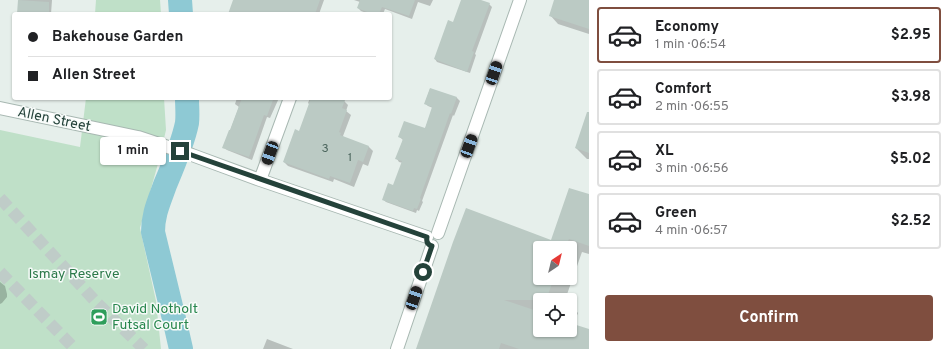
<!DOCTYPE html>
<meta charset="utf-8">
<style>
body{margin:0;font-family:Overpass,sans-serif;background:#f2f2f2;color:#202124;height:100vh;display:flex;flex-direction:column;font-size:15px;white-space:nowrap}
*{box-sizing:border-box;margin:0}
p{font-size:13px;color:#757577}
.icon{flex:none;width:22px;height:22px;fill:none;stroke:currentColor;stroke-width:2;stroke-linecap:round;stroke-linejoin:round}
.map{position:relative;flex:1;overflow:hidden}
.panel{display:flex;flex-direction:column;background:#fff;width:360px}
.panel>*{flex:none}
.banner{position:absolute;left:12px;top:12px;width:380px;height:88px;border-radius:4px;box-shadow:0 1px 3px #0004;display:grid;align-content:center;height:88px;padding:0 16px;background:#fff}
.needle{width:26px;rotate:35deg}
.fabs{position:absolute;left:533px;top:241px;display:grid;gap:8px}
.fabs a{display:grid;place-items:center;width:44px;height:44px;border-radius:4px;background:#fff;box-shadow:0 1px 3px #0004;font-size:20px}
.end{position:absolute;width:18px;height:18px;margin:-9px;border:5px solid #24423a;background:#fff;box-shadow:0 0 0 2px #fff}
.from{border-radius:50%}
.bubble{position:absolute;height:28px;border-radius:4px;background:#fff;box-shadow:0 1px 3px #0004;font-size:13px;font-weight:700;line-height:28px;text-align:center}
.car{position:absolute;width:12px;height:24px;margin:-12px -6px;border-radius:5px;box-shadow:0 0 3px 1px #0007;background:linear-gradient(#222 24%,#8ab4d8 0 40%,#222 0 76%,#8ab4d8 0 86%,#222 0)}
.banner b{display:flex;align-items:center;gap:14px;height:38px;font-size:15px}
.banner b+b{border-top:1px solid #e0e0e0}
.banner i{width:10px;height:10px;background:#202124}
ul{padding:7px 0 0;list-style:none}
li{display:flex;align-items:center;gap:12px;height:56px;margin:0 8px 6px;padding:0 8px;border:2px solid #e0e0e0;border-radius:4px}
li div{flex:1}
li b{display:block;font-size:15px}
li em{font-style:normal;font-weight:700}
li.on{border-color:#7f4e3f}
li>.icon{width:36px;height:36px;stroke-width:1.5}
.primary-button{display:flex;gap:8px;margin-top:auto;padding:8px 16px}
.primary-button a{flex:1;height:46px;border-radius:4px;background:#7f4e3f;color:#fff;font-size:16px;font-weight:700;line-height:46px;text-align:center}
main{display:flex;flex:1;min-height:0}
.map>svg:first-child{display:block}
</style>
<main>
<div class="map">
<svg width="589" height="349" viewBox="0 0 589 349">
<rect width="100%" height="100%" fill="#e6efeb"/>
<path fill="#bfe0c8" d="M96,0h64l1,14h-66z
M86,98h78l2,32 -7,30 -19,68 16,73 5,48h-161v-219l80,17z"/>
<path fill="#0003" fill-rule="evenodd" d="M19,0h33l-1,14h-33z
M248,0h76l-5,14h-90z
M354,0h79l-3,6 -12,-4 -6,17 -27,-10 -2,5h-14l-8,-3 -3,-3 2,-6z
M462,0h16l11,4 3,3 -17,47 1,1 -6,18 -33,-11 -2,-3 19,-35z
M555,0h34v34l-31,-10 -8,-9z
M13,59h1v37l-2,-2 2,-25 -2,-1z
M430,89l27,9 3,3 -6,15 -1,-1 -31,86 1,1 -4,9 -2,-1 -1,3 -30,-11 -3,-3 11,-12 9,-24 -4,-1 -2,-3 6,-19 -3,-3 25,-8 8,-21 -5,-2 -3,-3z
M237,98h42l-9,20 -3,-1 -15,43 -25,-10 -3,-3 15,-40 -4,-3z
M310,98h25l9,3 4,4 -2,6 5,4 -8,21 1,2 25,9 4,4 -5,15 -5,-2 -9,23 -20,-8 -1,3 -45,-16 -4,-4 16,-30 10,-27 -2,-2z
M589,118v41h-2l-11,-11z
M589,195v59l-7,-2 -17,48h-25v30h30v-25l8,8 -5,12 16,5v19h-172l37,-106 98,-1zM540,248h30v30h-30z
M0,282l5,4 2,8v3l-5,6 -2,1z
M267,339l26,10h-30z"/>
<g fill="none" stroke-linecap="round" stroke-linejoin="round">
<path stroke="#8ec9d4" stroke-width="24" d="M180,0l1,14
M181,349l-5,-22 -23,-95c0,-18 6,-30 12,-47 8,-19 18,-42 22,-62 1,-8 0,-17 0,-25"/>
</g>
<path fill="#bbcac4" d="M18,0l31,2v12h-32z
M233,0h87l-5,14h-87z
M360,0h55l-6,16 -27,-9 -3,7h-7l-15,-6z
M461,0h20l9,3 -18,48 2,1 -7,20 -33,-13 14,-39 5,2z
M554,0h35v29l-40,-13z
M430,88l27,9 -6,17 -1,-1 -30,85 1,1 -4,10 -3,-1 -1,3 -31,-11 6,-17 5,2 9,-24 -7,-2 8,-20 -5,-2 6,-16 21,7 7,-21 -8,-3z
M242,98h24l7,2 -6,16 -3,-1 -15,42 -27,-9 7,-18h1z
M311,98h27l7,2 -3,8 5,2 -8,22 2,1 -1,2 29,11 -6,16 -5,-2 -8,23 -20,-7 -1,3 -46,-17 12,-33 4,2z
M587,112h2v41l-14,-5z
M569,188l20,6v52l-20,-7 -3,7 3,1 -1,1h-28v30h14l-8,22h-42l36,12v18h30v-7l19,6v20h-70l-18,-6 -2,6h-83l37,-107 13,-34 85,32z"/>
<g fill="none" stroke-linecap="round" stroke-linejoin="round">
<path stroke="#bfccc8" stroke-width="12" stroke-dasharray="12 6" stroke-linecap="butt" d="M0,198l97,105 47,46
M0,272l75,77"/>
<g stroke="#a8b8b2" stroke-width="14">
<path id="minor" d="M0,108l138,29 54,18 68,25 167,57
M260,180l30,-82
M438,233l82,-233
M397,349l35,-103"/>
</g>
<use href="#minor" stroke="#fff" stroke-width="12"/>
</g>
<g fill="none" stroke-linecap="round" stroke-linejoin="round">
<path stroke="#24423a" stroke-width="5" d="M180,151l247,86c-1,5 1,8 5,9l-9,26"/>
</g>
<defs>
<g id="stadium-square" transform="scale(0.9)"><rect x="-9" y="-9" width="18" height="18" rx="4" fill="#2e9e5b" stroke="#f7fbf9"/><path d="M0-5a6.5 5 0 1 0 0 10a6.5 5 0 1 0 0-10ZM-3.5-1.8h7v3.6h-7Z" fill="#fff"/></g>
</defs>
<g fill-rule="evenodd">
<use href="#stadium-square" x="99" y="317"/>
</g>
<g text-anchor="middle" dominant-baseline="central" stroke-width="3" stroke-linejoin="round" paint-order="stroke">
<g font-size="12" fill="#4a645c">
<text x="325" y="149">3</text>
<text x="350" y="158">1</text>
</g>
<g font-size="14" fill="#24423a" stroke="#f7fbf9">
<text transform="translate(54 120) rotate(12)">Allen Street</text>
</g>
<g font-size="14" fill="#2d7a4b" stroke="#f7fbf9">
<text x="74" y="274">Ismay Reserve</text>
</g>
<g font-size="14" fill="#27864d" stroke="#f7fbf9" text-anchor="start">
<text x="112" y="309">David Notholt<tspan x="112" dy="16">Futsal Court</tspan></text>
</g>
</g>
</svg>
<div class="fabs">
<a><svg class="needle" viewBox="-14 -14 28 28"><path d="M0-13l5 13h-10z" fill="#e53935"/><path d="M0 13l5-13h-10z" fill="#757577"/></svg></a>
<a><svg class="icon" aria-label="locate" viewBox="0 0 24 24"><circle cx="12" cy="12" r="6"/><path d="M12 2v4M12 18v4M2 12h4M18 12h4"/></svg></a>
</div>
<i class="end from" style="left:423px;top:272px"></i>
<i class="end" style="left:180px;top:151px"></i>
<div class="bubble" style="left:100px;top:137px;width:66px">1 min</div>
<i class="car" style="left:494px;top:73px;rotate:19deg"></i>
<i class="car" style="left:469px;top:146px;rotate:20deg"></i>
<i class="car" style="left:270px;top:153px;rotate:200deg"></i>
<i class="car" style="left:414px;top:298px;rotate:19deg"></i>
<div class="banner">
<b><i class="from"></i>Bakehouse Garden</b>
<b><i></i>Allen Street</b>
</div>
</div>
<section class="panel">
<ul>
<li class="on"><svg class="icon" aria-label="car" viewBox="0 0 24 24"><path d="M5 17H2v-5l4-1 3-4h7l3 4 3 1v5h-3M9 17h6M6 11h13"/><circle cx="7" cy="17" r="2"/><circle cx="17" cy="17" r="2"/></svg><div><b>Economy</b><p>1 min · 06:54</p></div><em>$2.95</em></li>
<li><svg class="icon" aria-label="car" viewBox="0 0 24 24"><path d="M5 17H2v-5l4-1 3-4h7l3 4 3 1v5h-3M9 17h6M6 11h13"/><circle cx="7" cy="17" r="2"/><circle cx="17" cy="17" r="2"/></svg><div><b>Comfort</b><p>2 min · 06:55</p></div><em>$3.98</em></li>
<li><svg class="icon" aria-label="car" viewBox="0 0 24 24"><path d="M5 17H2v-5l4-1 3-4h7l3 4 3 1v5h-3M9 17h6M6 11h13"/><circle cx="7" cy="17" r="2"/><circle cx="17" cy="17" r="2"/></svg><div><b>XL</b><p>3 min · 06:56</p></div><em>$5.02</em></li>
<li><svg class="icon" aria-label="car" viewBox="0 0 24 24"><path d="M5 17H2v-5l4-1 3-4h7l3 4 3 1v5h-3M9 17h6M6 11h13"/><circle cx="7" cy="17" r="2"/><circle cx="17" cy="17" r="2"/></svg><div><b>Green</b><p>4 min · 06:57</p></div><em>$2.52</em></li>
</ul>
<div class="primary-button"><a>Confirm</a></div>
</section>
</main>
